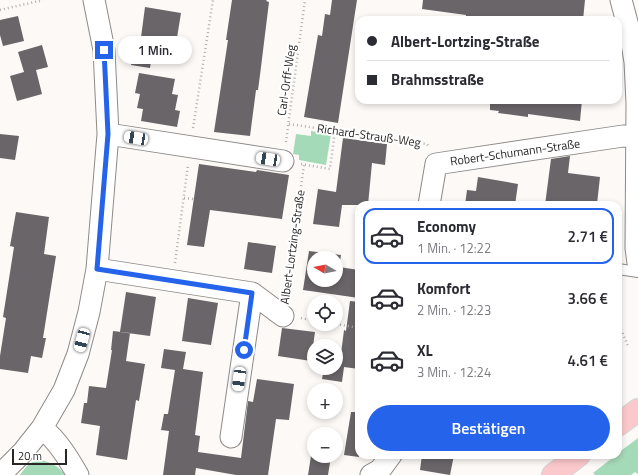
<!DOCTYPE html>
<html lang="de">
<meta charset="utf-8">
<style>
body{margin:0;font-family:"Titillium Web",sans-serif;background:#f7f7f7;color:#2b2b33;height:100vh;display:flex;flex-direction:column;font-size:15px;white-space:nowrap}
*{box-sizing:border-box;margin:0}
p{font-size:13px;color:#7c7c81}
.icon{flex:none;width:22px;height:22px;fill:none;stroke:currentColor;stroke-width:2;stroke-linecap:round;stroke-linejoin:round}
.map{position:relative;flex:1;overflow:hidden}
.side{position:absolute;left:355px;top:201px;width:267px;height:258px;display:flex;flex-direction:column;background:#fff;border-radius:12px;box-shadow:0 2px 6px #0003}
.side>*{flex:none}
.top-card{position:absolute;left:355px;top:16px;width:267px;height:88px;border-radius:12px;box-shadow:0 2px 6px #0003;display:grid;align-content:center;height:88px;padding:0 12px;background:#fff}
.needle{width:26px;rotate:280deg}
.controls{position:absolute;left:307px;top:251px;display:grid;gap:8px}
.controls a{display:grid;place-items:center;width:36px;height:36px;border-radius:50%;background:#fff;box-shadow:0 2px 6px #0003;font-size:20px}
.scale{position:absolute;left:12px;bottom:10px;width:55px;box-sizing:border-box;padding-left:4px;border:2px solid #292726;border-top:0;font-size:11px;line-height:14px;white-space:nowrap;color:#292726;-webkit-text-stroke:3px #fff;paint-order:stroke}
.end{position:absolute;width:18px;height:18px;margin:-9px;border:5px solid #2563eb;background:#fff;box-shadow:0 0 0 2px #fff}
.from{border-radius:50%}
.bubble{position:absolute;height:28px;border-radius:14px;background:#fff;box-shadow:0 2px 6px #0003;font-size:13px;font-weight:600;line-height:28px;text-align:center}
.car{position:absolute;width:12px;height:24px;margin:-12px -6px;border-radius:5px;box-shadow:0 0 3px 1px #0007;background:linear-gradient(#fff 24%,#345 0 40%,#fff 0 76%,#345 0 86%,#fff 0)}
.top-card b{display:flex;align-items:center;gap:14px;height:38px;font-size:15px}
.top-card b+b{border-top:1px solid #e1e1e2}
.top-card i{width:10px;height:10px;background:#2b2b33}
ul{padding:7px 0 0;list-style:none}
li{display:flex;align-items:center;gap:12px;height:56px;margin:0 8px 6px;padding:0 4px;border:2px solid transparent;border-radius:12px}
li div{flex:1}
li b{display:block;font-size:15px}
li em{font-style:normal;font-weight:600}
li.selected{border-color:#2563eb}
li>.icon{width:36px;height:36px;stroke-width:1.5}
.button{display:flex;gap:8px;margin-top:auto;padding:8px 12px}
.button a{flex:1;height:46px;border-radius:24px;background:#2563eb;color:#fff;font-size:16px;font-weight:600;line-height:46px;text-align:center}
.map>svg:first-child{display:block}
</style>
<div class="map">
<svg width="638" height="475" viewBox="0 0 638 475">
<rect width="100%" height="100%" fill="#fdf9f6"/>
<path fill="#a5dab8" d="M311,131l20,3 -5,31 -27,-5v-5l-6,-1 3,-20 15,2z
M638,438v36l-3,-2 -4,3h-36l-2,-2 23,-18h2v-2z
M42,460c9,3 17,6 23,15h-45c7,-10 10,-14 22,-15z"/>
<path fill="#696568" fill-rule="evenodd" d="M232,0h35l-1,1 3,1 -9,73 -2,15h-2l-6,46 -36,-4 14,-92h-2z
M332,0h25l-19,123 -34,-6 14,-82 4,1 3,-22 5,1z
M423,0h162l-2,20h-118l1,-5 -44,-6z
M145,7l36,6 -6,37 -35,-5z
M18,16l6,25 -21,5 -3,-11v-15z
M42,45l6,22 -12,3 6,24 -25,7 -7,-25 14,-4 -6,-20z
M134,45l19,3 -3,20 -19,-3z
M139,73l36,6 -3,15 6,1 -3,15 5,1 -3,16 -36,-6 2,-12 -6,-1 3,-14 -5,-1z
M490,100h92l-2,21 -52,-7v3l-30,-4 1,-2 -9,-1z
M0,134l19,2 -4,24 -15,-2z
M343,138l44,6 -2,21 -13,-2 -4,42h-26l-3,22 -26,-3 5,-35 18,3z
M570,156l-2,17 32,4 -3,27 -12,-2v3h-40l6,-46z
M199,164l57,8 1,-2 32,5 -7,44 -72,-9 -6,37 -17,-2z
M478,177l40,7 -3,21h-50l2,-15 9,1z
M16,212l33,5 -5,37 12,2 -13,82h3l-4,20 -11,-2 -3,17 -28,-4v-13l6,-38 -3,-1 11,-70 -4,-1z
M248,242l28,4 -4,27 -28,-4z
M309,251l32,4 -2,12 20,3v28l-56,-8zM314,258h22v22h-22z
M126,292l30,5 -6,39 -30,-4z
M188,298l30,5 -7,42 -29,-4z
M350,301l9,1v67l-15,-2 -2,15 -20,-3 2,-11h12v-6h4l4,-32 2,1z
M282,328l33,4 -4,29 -33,-5z
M113,331l17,2 -4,28 19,3 -6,37 -3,-1 -9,60 -31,-5 4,-29 -19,-3 3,-20h3l2,-17 17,2 6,-38h-1z
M164,349l22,3 -3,17 20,3 -8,63 5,1 -2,16 43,6 7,-57 5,1 4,-23 37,5 -5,36 -13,-1 -8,56h-32l-40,-7 -1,7h-32l6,-44 -8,-1 3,-16h4l7,-44 -14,-2z
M351,412h8v45l-15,-2z
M422,455h32l-4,20 -30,-5z
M311,456h20l-3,19h-20z"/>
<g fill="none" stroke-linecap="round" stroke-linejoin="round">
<g stroke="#8e8a88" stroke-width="12">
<path id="service" d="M618,269l20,3"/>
</g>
<g stroke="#8e8a88" stroke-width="23">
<path id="minor" d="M621,0l10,37 4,25 2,41 -1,145 2,15
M108,134l175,27
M429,205l7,-41 187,-28 13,1
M97,269l155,24 -21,144
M252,293l31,23
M42,428c16,13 26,30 36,47
M0,475l23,-23 19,-24 22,-38 14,-36 11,-42 8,-43 11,-135 -4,-84 -10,-50
M371,475l9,-5 11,-15"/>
</g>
<g stroke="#d4d4d4" stroke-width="24">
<path id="primary" d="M618,425l20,-15
M553,475l26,-20"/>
</g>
<path stroke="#b2aeac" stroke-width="2.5" stroke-dasharray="1 3" stroke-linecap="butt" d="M0,10l43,-10
M289,124l138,20 2,3
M193,128l20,-128
M286,142l19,-142
M301,164l29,5 5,-38
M184,198l9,1
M175,263l13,-98
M286,293l18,-128
M301,318l13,3
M618,322l10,24
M336,324l23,4"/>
<use href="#service" stroke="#fff" stroke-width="10"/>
<use href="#minor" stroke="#fff" stroke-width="21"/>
<use href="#primary" stroke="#fbc9cc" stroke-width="22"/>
</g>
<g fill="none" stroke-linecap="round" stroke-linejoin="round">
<path stroke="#2563eb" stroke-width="5" d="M104,50l4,84 -11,135 155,24 -8,57"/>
</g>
<g text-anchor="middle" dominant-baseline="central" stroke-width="4" stroke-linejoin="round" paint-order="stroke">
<g font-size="12" fill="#292726" stroke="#fff">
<text transform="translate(286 80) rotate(-82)">Carl-Orff-Weg</text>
<text transform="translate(369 135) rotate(8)">Richard-Strauß-Weg</text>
<text transform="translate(515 152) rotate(-8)">Robert-Schumann-Straße</text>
<text transform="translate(292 247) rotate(-82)">Albert-Lortzing-Straße</text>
</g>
</g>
</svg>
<div class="controls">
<a><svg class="needle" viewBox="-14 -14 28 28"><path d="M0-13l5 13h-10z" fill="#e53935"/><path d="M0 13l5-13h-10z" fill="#7c7c81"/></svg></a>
<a><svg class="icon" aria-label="locate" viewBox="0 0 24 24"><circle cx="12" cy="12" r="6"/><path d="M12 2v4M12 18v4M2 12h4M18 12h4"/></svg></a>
<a><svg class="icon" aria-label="layers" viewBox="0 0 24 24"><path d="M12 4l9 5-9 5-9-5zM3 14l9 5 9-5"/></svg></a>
<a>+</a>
<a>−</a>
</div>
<div class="scale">20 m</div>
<i class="end from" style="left:244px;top:350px"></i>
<i class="end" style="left:104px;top:50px"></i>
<div class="bubble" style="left:118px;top:36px;width:74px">1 Min.</div>
<i class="car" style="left:136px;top:138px;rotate:279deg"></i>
<i class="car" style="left:268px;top:159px;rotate:279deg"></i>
<i class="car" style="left:82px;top:340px;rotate:195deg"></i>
<i class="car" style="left:239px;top:379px;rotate:188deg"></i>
<div class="top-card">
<b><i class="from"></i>Albert-Lortzing-Straße</b>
<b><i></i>Brahmsstraße</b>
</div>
<section class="side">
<ul>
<li class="selected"><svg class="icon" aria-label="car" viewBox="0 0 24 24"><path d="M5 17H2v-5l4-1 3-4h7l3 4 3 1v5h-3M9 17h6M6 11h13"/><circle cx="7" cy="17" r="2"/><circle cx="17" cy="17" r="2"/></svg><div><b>Economy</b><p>1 Min. · 12:22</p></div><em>2.71 €</em></li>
<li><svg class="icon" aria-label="car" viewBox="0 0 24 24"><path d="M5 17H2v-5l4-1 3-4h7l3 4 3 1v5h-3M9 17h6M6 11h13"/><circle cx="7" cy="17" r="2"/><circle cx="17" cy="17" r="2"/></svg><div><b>Komfort</b><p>2 Min. · 12:23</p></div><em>3.66 €</em></li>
<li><svg class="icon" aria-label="car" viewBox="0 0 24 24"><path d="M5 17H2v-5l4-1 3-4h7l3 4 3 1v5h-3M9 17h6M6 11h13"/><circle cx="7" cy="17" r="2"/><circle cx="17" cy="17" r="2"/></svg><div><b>XL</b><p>3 Min. · 12:24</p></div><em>4.61 €</em></li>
</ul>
<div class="button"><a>Bestätigen</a></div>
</section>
</div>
